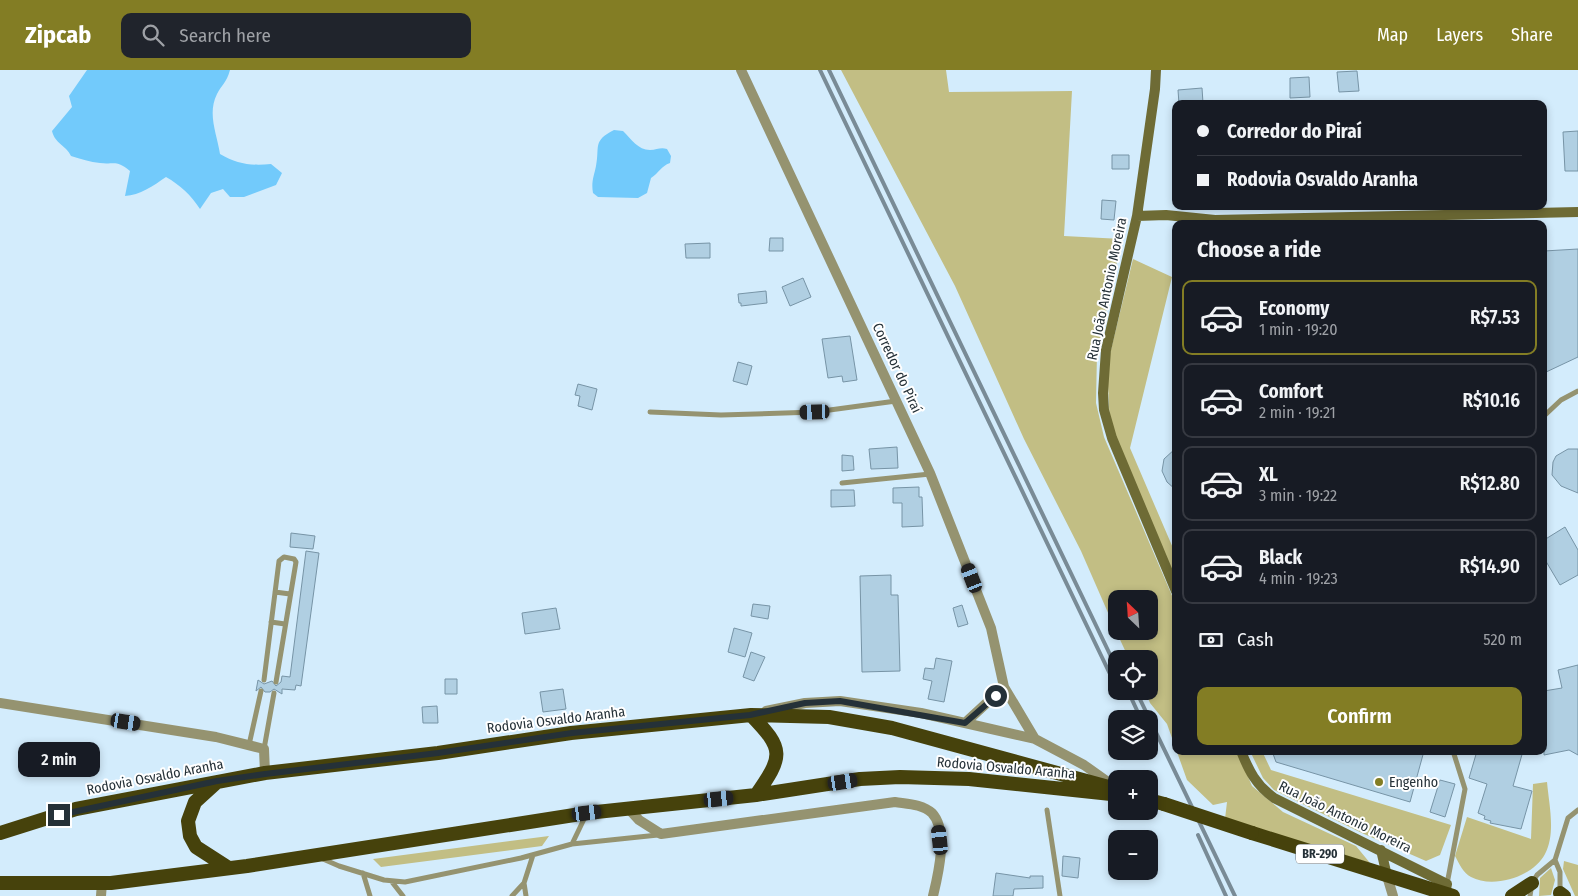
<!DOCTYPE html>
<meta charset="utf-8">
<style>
body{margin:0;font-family:"Fira Sans Condensed",sans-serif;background:#20242c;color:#f1f3f6;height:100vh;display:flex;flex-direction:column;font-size:19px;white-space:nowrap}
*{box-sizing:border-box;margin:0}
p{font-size:16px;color:#9ea1a6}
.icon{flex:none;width:28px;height:28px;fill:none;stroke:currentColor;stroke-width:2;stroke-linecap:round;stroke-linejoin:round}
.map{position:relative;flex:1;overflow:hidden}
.side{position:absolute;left:1172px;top:150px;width:375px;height:535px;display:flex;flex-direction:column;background:#171b24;border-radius:10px;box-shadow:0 2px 8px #0003}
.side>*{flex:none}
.hud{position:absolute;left:1172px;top:30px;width:375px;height:110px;border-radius:10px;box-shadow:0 2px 8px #0003;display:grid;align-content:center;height:110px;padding:0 25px;background:#171b24}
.needle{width:32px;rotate:335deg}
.controls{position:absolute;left:1108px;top:520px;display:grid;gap:10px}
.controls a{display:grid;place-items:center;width:50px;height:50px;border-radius:10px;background:#171b24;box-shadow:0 2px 8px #0003;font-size:25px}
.end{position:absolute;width:22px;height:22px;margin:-11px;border:6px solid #253138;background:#fff;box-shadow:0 0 0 2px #fff}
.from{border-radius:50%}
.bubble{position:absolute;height:35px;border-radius:10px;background:#171b24;box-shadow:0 2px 8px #0003;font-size:16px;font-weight:600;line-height:35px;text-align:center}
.car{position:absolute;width:15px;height:30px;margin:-15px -8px;border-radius:6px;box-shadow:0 0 4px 1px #0007;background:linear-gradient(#222 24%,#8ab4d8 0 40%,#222 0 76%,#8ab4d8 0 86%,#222 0)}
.hud b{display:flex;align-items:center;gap:18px;height:48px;font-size:19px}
.hud b+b{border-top:1px solid #363941}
.hud i{width:12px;height:12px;background:#f1f3f6}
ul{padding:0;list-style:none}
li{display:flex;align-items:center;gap:15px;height:75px;margin:0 10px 8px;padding:0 15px;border:2px solid #363941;border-radius:10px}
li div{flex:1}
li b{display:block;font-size:19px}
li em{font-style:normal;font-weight:600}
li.selected{border-color:#837d24}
li>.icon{width:45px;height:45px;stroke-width:1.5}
h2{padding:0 25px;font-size:22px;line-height:60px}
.pay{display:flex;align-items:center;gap:12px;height:55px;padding:0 25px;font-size:19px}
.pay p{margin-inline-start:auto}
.primary-button{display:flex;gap:10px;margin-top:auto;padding:10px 25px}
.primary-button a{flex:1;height:58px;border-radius:10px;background:#837d24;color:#fff;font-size:20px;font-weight:600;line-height:58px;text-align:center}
header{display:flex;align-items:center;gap:30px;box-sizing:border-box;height:70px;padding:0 25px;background:#837d24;color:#fff}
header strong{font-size:24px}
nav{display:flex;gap:28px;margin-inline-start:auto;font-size:18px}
.search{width:350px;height:45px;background:#20242c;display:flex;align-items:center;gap:12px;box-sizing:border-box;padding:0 18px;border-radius:10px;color:#9ea1a6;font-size:19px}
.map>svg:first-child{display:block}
</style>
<header>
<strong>Zipcab</strong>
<div class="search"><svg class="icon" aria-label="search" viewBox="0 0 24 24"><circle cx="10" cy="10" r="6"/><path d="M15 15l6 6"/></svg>Search here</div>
<nav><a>Map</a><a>Layers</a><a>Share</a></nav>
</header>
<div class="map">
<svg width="1578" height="826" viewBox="0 0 1578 826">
<rect width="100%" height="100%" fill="#d3ecfc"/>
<path fill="#c2be84" d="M841,0h105l3,22 123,-1 -8,145 58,3 -25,114 -1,50 8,34 72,168v146h61l15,35 31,26 73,34 14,17 -145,-44 2,-17 -14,3 -26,-25 -20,-56 -17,-21 -5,-12h4v-32h-20l-13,-28h33v-32h-33v32l-35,-80 -57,-112 -69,-153z
M1133,189l39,18 -42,171 46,107v24l-66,-152 -3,-61z
M1250,681h12l9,19 180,55 -11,30 -14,6 -62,-27 -90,-44 -11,-12z
M1547,712c2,23 9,51 -2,72 -12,23 -52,35 -74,23 -8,-4 -12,-14 -16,-21l12,-39 64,22 2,-55z
M549,766l-7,10 -161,21 -8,-8z
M1564,791l14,4v31h-3l-12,-27z
M1551,798l4,12 -4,15 -12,1 1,-18z"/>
<path fill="#72cafb" d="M87,0h143c-4,14 -8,14 -13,24 -10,20 0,40 3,60 17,10 31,12 51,10l11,9 -6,12 -32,12h-14l-7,-8 -12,4 -11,16c-9,-14 -20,-24 -34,-32 -13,9 -26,18 -41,19l5,-25c-14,-12 -16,-6 -30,-8 -10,-1 -19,-4 -29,-7 -5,-11 -16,-12 -19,-25l20,-24 -3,-11z
M614,60l9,1c8,8 15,19 27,19 7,0 10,-3 17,-1l4,7 -1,7c-9,3 -11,10 -19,15l-4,15 -9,5 -40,-1 -5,-4c-2,-11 1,-17 3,-27 4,-19 -4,-25 18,-36z"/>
<path fill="#b0cfe2" stroke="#7794a6" d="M1357,1l2,20 -20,1 -2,-20z
M1309,7l1,20 -20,1v-20z
M1202,18l1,15 -24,1 -1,-14z
M1578,61v40h-13l-2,-39z
M1112,85h17v14h-17z
M1102,130l14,1 -2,19 -13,-1z
M770,168h13v13h-14z
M710,173v15h-24l-1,-14z
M1578,179v108l-34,16v-122z
M803,208l8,19 -21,9 -8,-19z
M766,221l1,12 -26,3v-3h-2l-1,-9z
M850,266l7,44 -14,2 -1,-6 -14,2 -6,-39z
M738,292l14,4 -5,19 -14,-4z
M578,314l19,5 -5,21 -14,-4 2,-10 -5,-1z
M897,377l1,21 -27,1 -2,-20z
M1176,378v42l-9,-8 -5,-11 2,-12z
M1568,379h10v44l-17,-7 -9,-11 1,-13 3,-6z
M842,385l11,1 1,14 -12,1z
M919,417v10h3l1,29 -21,1v-24h-9v-15z
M831,420h23l1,16 -24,1z
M1565,457l13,23v25l-18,10 -16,-27v-18z
M291,463l24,3 -2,13 -23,-2z
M306,481l13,2 -18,133 -5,-1 -1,5 -13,-1v5l-8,-5 -4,3h-5l-4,-5 -5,4 2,-11 6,4 8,-3 4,5 5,-4 1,-6 8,1z
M891,505v20h7l2,76 -38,1 -2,-96z
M753,534l17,2 -2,13 -17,-3z
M962,535l6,19 -10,3 -5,-19z
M556,538l4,21 -35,5 -3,-21z
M734,558l18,5 -7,24 -17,-5z
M751,582l14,5 -11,24 -11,-4z
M936,588l16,3 -8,41 -16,-3 4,-18 -9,-2 2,-11 9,1z
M1578,595v90l-9,-5 -25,5v-64l18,-3 -4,-18z
M445,609h12v15h-12z
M563,619l3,20 -23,3 -3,-20z
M437,636l1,17h-15l-1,-16z
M1272,681h152l-14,51 -134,-40z
M1477,681h46l-10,35 19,5 -11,38 -31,-6 1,-2 -7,-2 1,-3 -7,-3 9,-29 -18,-6z
M1440,710l15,4 -10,33 -15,-5z
M1063,786l17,2 -2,20 -16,-2z
M996,803l34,5v-2h13v12l-29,1 -1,7h-20z"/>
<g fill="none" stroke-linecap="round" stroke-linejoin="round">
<path stroke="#959370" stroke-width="5" d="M650,342l71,3 94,-3 81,-11
M1544,346l17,-16 17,-9
M842,413l88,-9
M275,522l15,2
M271,552l14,2
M264,610l15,-119 5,-4 10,2 2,3 -20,120
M249,675l12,-54
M264,679l10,-56
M1047,740l13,86
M572,774l86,-9
M323,789l16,7 45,14 21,2 116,-24 51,-14 14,-29
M1555,790l5,12v21
M363,803l7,23
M392,812l11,14
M524,813l2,13
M1447,814l18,-95 -12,-38
M512,826l12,-13 9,-28
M1530,826l2,-13 5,-8 18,-15 13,-42 10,-8"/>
<path stroke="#959370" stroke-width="10" d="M741,0l189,403 61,155 13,59 31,52
M766,641l39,-8 35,-2 81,12 44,10 70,16 49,26 31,22
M965,653l39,-36
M1387,806l6,20
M101,826l1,-13"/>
<path stroke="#959370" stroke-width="10" d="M0,633l216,34 48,12 1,24
M628,738l11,12 22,14 234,-32c13,2 27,2 37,11 17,18 6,62 1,83"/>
<path stroke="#6e6b35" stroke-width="10" d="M1156,0l-1,19 -18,127 -31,134 -3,43 1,17 8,28 64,153
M1137,146l29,-1 49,5 363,-8
M1241,681c8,20 15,34 33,47l173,86 -2,10
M1381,780l6,26"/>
<path stroke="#46420c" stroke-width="14" d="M751,645c34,35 32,41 5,80
M217,712l-22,20 -7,19 2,15 6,11 31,20
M1149,730l15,4
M0,763l76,-24 189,-36 173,-20 133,-20 180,-18 78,2 63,11 224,61
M1252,763l201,63
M0,813h111l136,-17 340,-53 169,-18 104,-16 40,-2 69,2 142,15
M1560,823l4,3
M1512,826l20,-13"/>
<path stroke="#798b96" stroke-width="4" d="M820,0l290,604 6,7
M829,0l287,597
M1128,621l13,28
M1136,621l99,205
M1198,765l28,61"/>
<path stroke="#46420c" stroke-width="14" d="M1164,734l88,29"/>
</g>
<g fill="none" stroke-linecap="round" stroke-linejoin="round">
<path stroke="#253138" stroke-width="6" d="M59,745l158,-34 48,-7 173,-21 134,-20 178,-18 55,-12 35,-2 125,22 31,-27"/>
</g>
<circle fill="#837d24" stroke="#fff" stroke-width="2" cx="1379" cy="712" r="5"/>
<g text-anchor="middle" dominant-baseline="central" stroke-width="4" stroke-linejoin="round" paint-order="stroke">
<rect fill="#fff" stroke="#666f74" stroke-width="1" x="1296" y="774.5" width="48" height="19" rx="4"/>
<g font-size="12" font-weight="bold" fill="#253138">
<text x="1320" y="784">BR-290</text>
</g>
<g font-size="14" fill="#253138" stroke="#fff">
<text transform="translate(1107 219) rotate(-78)">Rua João Antonio Moreira</text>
<text transform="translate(897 298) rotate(65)">Corredor do Piraí</text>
<text transform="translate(556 650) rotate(-7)">Rodovia Osvaldo Aranha</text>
<text transform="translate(1006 698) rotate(5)">Rodovia Osvaldo Aranha</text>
<text transform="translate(155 707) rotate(-11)">Rodovia Osvaldo Aranha</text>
<text transform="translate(1345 747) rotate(26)">Rua João Antonio Moreira</text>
</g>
<g font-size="14" fill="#253138" stroke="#fff" text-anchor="start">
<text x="1389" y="712">Engenho</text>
</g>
</g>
</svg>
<div class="controls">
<a><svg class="needle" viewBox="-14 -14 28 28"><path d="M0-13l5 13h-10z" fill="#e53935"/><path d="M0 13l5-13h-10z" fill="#9ea1a6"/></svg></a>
<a><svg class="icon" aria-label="locate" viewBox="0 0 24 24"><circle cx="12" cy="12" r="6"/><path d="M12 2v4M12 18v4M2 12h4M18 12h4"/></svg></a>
<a><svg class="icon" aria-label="layers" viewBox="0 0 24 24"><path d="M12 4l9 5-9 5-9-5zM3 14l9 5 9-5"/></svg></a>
<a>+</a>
<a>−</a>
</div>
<i class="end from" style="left:996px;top:626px"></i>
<i class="end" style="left:59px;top:745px"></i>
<div class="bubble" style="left:18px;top:672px;width:82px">2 min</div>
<i class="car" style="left:815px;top:342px;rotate:268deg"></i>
<i class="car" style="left:972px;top:508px;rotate:339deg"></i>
<i class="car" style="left:126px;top:652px;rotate:99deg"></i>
<i class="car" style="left:843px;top:712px;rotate:81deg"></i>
<i class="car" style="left:719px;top:729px;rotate:84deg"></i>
<i class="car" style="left:587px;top:743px;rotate:83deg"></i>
<i class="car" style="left:940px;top:770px;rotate:354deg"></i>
<div class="hud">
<b><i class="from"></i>Corredor do Piraí</b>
<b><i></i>Rodovia Osvaldo Aranha</b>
</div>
<section class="side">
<h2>Choose a ride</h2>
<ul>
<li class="selected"><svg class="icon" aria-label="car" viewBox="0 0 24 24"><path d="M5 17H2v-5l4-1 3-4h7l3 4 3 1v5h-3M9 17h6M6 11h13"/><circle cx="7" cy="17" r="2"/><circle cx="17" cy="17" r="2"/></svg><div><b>Economy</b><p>1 min · 19:20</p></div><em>R$7.53</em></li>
<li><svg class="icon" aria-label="car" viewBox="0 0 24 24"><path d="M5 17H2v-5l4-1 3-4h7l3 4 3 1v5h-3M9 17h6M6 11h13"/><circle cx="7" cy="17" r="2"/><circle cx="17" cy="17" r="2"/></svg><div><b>Comfort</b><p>2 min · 19:21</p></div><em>R$10.16</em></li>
<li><svg class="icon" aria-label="car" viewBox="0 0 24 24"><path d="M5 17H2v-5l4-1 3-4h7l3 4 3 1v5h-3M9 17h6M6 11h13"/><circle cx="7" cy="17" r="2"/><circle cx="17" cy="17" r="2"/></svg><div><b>XL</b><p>3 min · 19:22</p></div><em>R$12.80</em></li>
<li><svg class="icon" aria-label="car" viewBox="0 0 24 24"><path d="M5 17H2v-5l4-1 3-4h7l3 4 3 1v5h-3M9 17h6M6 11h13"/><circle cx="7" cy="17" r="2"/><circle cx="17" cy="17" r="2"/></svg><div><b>Black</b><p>4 min · 19:23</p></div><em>R$14.90</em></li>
</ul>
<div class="pay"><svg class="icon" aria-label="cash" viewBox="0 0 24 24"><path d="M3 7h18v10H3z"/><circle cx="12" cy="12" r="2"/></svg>Cash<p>520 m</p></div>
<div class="primary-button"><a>Confirm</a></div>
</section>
</div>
